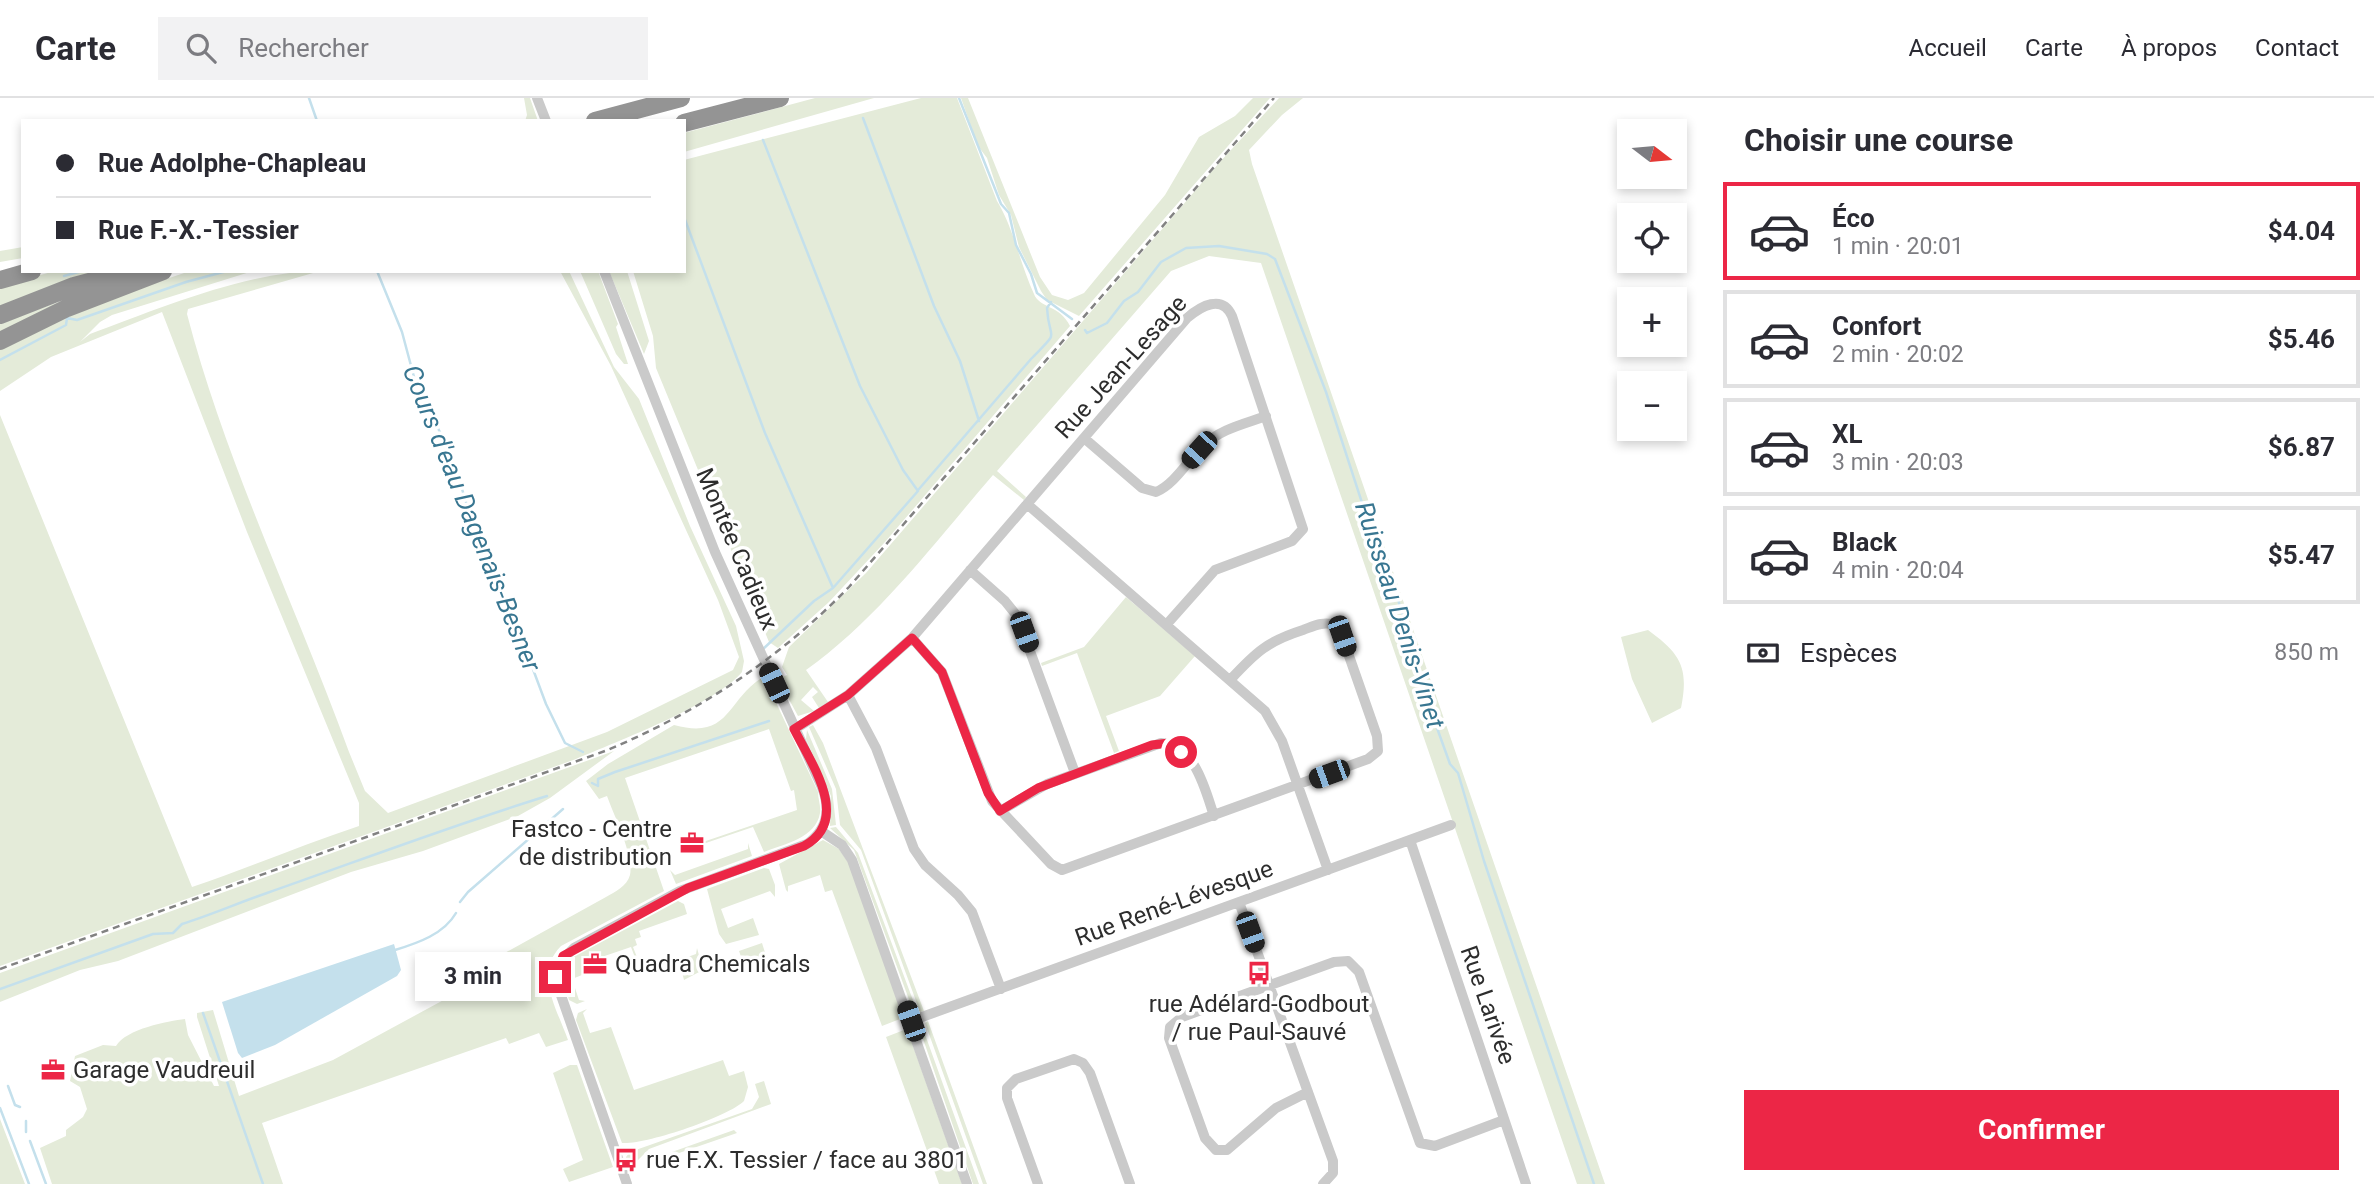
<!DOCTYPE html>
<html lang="fr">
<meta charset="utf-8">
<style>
body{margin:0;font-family:Roboto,sans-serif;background:#f2f2f3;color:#2b2b33;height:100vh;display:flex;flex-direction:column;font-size:26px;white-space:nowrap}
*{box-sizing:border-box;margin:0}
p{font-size:23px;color:#7c7c81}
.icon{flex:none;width:38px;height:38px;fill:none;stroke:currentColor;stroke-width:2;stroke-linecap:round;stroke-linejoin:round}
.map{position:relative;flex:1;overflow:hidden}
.details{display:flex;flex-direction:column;background:#fff;width:665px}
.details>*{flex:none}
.hud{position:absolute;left:21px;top:21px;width:665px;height:154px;border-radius:0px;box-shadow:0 4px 10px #0003;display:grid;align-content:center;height:154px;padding:0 35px;background:#fff}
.needle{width:46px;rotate:106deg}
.tools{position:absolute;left:1617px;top:21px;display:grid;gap:14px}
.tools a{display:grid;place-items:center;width:70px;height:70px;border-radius:0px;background:#fff;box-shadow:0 4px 10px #0003;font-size:35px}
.end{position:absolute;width:32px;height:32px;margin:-16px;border:9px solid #ec2646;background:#fff;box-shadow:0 0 0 4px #fff}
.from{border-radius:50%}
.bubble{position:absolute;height:49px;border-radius:0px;background:#fff;box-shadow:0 4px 10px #0003;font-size:23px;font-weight:700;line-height:49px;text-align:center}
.car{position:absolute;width:21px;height:42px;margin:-21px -10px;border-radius:9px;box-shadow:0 0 5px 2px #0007;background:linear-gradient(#222 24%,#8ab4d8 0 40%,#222 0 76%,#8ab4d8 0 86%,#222 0)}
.hud b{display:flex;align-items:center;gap:24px;height:66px;font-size:26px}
.hud b+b{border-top:2px solid #e1e1e2}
.hud i{width:18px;height:18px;background:#2b2b33}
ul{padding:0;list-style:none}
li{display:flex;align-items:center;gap:21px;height:98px;margin:0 14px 10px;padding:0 21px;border:4px solid #e1e1e2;border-radius:0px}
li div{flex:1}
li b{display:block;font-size:26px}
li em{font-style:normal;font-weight:700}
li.on{border-color:#ec2646}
li>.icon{width:63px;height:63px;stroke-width:1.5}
h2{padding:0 35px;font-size:32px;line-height:84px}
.pay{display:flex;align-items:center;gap:18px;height:77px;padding:0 35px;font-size:26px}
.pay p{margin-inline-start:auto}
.action{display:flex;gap:14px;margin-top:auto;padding:14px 35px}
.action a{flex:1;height:80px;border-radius:0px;background:#ec2646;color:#fff;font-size:28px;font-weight:700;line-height:80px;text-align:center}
header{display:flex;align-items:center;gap:42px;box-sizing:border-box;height:98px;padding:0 35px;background:#fff;border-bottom:2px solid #e1e1e2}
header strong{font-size:33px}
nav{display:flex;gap:38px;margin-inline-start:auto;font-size:24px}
.search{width:490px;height:63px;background:#f2f2f3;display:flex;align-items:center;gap:18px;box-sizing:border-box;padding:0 24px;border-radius:0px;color:#7c7c81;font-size:26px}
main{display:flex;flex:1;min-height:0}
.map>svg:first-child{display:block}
</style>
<header>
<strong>Carte</strong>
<div class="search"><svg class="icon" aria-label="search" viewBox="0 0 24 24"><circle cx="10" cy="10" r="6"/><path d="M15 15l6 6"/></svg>Rechercher</div>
<nav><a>Accueil</a><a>Carte</a><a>À propos</a><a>Contact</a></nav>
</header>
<main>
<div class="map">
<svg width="1709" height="1086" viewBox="0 0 1709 1086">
<rect width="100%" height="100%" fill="#fff"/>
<path fill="#e4ebd9" d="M524,0h6l8,23h-13l2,-6z
M815,0h59l-190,54v-19z
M921,0h36l40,103c17,28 23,63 37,93 5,14 26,11 36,32l-185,216 -56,60 -51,46 -9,-6 -113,-274 -3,-32 -20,-65h51v-111z
M961,0h7l72,179 12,18 16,5 16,-7 81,-98 34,-58 36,-21 18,-18h17l-191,218 -32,-16 -6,-9 -22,-44 -8,-32 -12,-20 -12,-37 -9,-12z
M1279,0h24l-21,17 -33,35 3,14 353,1020h-28l-316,-921 -52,-7 -38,15 -174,200 29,26 -2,3 -31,-25c-58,67 -114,143 -187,195l22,32 -9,6 -7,-11 6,-5 -5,-5 -12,13 13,11 -16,5 -20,-37 9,-4 -5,-8 7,-20 77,-74 353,-410z
M23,149v11l-23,4v-11z
M55,173h54l-109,38v-23z
M190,173h63l-141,44 -12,7 -20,20 10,-8c68,-25 158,-63 230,-63l-132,38 -1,5c39,150 109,292 162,438l16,39 23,22 219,-81 126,-62 6,-13 -21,-57 -107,-234 -51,-95h9l45,96 25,32 51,127 46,100 8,35 -2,11c-26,32 -126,70 -166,87l-576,207v-551l192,472c56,-19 110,-42 167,-61v-23l-112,-271 -85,-220 -111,45 -51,34v-43l63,-34z
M580,173h18l20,53 -2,3 12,37h-4l-8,-10z
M609,173h18l22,70 -5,13z
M89,193l-89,44v-12z
M1126,499l69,59 -35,40 -54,20 13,35 -5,2 -37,-100 -35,13 -1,-3 43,-16z
M1648,532c33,24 41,38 33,78l-29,15 -20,-44 -11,-42z
M760,581h5l53,113c0,7 3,14 2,21 -4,25 -36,31 -56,39l-11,-25 -56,19v-2l100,-34 -3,-20 -3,1 -22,-62 -144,49 39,113 -103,55c-27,27 -4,63 7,94l-22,7 -7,-14 -30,11 -3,-6 -244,85 21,61h-231l-12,-36 26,-12v-6l17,-13 4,-8 -7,-22 -10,-6 5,-25 28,-11 13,1c10,-17 52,-25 69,-27l3,16 26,51h5l-22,-69v-4l16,-3 26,86 94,-36 164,-89 -5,-11 114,-63c9,-5 21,-11 24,-22 4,-20 -16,-59 -23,-79l-8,3 -13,-18 22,-17 66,-39c55,15 52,-23 86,-46z
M813,627l10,18 101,268 -4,1 -59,-162 -21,-25 -4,-36 -27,-62z
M807,632l25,59 4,36 -6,1 1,-30 -25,-57z
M614,653l-64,47 -32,18 -95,35 -72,21 -233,89 -38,9 -80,32v-29z
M836,729l22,26 59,158 -6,-6 -57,-155 -24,-22z
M823,742l16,9 10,15 54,150 -3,5 -18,7 -50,-136 -7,2 -5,-17 -32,11v6l-2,-2 -7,-26z
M748,745l4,13 -76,28 -6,-14 5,5 73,-26z
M764,770l5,1 6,16v12l-5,-6 -49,18 7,19 25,-10 6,17 -33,9 -7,-10 -12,-45z
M678,803l6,3 3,10 -48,17 2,6 -6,2 2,6 -4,2 7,18 10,-1 -11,4 -8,-21 -44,15 -4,3 4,8 -15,6 7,21 6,1 -8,3 -8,-4 -7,-26 6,-14z
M762,845l5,16 -23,6 -5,-14z
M697,850l6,22 -19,10 -5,-20 17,-6z
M587,911l-4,4 7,20 21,-6 23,63 89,-30 6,16 15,-5 4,16 -4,14c-16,16 -99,44 -122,42l-46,-123 2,-7z
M928,923l59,163h-4l-58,-161z
M922,929v-1l57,158h-6l-52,-151z
M904,932l4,2 54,152h-23l-53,-147z
M570,967h7l36,102 -44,15 -6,-13 20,-9 -30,-87z
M764,983l7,23 -122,45 -14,14h-8l-1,-6 4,-5 122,-43 7,-12 -4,-13z
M0,1021l25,65h-25z
M734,1032l3,3 -87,30 5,-5z"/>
<path fill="#c4e0ec" d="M394,846l7,26 -4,6 -122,69 -33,13 -4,-5 -16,-51z"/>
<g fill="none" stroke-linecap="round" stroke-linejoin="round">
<path stroke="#c4e0ec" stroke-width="2.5" d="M309,0l8,23
M959,0l42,106 8,9 7,32 15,29 6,19 35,26
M863,20l71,188 26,55 19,60
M684,119l81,216 68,155 85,-97 -15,-21 -43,-84 -97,-246
M377,173l25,61 12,45 7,8 5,21 15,28 5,21 9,11 18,59 39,88 34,91 19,39 18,9
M64,178l18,-5
M1085,232l2,3 20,-10 17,-22 14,-9 23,-30 25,-14 33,-2 48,8 8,5 51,133 53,163 18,41 31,107 22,61 8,9 26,88 110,323
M0,262l66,-35 1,-7 10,2 109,-38 41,-11
M919,391l112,-130c31,-32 18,-15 16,-51l4,-6
M762,552l52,-49 19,-13
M592,685l6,3v-7l17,-7 154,-51
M460,804l8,-10 95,-83
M395,852c23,-7 49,-16 61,-37
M0,891l153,-55 20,-1 9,-9c29,-9 56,-21 85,-31 94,-33 186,-68 280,-97
M203,915l60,171
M8,988l7,19 5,2
M0,1010l29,76
M26,1023v11
M30,1043l16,43"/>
<path stroke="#cacaca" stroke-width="10" d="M537,0l9,23
M604,173l111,281 106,233c10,23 7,44 -14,59l-127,47 -106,57 -16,16 -2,17 71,203
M1084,340l58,50 14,4c19,-8 32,-32 47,-46 17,-17 41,-22 63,-30
M1027,406l238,207 17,30 46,129
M970,472l35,31 12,15 58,157
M912,540l30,34 50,129 59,63 11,6 306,-111 10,-8 -1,-15 -36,-103 -6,-8c-12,-4 -21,1 -32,5 -35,11 -47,22 -72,49
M848,597l28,53 38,101 11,16 33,30 14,17 29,77
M795,631l53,-34 64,-57 275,-320c14,-12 35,-24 45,-2l71,213 -11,12 -77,29 -48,54
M1000,713l47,-27 114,-41c34,2 44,46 53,73
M821,733l21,14 10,15 115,324
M1410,742l116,344
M1239,804l94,259v12l-10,11
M911,923l540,-196
M1308,994l-32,16 -49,42h-11l-11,-12 -36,-100 1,-11 12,-10 152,-55 14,-1 11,11 61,171 15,3 69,-26
M1038,1086l-31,-86v-10l9,-9 58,-20 9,4 7,10 40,111"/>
<path stroke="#949494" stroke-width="18" d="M595,23l86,-23
M684,25l96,-25
M0,182l32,-9
M0,217l74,-29 57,-15
M0,243l67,-33 96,-37"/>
<path stroke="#828282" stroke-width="2.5" stroke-dasharray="7 5" stroke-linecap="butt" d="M0,871l605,-218c92,-38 174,-92 244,-164l425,-489"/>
</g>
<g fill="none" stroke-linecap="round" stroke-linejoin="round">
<path stroke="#ec2646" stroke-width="9" d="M555,879l8,-21 125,-68 116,-42c48,-26 7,-83 -10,-117l54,-34 64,-57 30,34 46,121 12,18 38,-23 114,-43 17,-2 12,9"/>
</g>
<defs>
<g id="office-bare" transform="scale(1.89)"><path d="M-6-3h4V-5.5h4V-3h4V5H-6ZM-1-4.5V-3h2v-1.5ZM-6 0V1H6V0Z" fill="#ec2646" stroke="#fff" stroke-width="2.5" paint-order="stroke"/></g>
<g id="bus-bare" transform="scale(1.89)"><path d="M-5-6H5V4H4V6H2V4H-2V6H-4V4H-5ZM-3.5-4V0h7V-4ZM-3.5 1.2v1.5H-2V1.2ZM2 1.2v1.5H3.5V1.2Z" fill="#ec2646" stroke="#fff" stroke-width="2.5" paint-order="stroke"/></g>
</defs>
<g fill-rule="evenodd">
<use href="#office-bare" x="692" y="745"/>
<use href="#office-bare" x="595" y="866"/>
<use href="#bus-bare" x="1259" y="875"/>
<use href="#office-bare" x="53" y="972"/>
<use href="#bus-bare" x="626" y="1062"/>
</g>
<g text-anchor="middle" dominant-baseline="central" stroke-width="7" stroke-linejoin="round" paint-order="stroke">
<g font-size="24" fill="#2d2d2d" stroke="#fff">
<text transform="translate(1121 269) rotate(-48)">Rue Jean-Lesage</text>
<text transform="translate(737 451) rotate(67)">Montée Cadieux</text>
<text transform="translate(1174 805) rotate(-20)">Rue René-Lévesque</text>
<text transform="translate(1488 907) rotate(71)">Rue Larivée</text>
</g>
<g font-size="24" fill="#2d2d2d" stroke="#fff" text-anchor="start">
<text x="672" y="731" text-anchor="end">Fastco - Centre<tspan x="672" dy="28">de distribution</tspan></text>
<text x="615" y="866">Quadra Chemicals</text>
<text x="1259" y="906" text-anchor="middle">rue Adélard-Godbout<tspan x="1259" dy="28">/ rue Paul-Sauvé</tspan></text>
<text x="73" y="972">Garage Vaudreuil</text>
<text x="646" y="1062">rue F.X. Tessier / face au 3801</text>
</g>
<g font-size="26" font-style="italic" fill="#387691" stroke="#fff">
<text transform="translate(472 420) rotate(68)">Cours d'eau Dagenais-Besner</text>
<text transform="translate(1400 517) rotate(72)">Ruisseau Denis-Vinet</text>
</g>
</g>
</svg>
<div class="tools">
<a><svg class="needle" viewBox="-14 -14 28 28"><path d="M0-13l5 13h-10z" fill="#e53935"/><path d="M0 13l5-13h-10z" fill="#7c7c81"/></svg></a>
<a><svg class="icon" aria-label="locate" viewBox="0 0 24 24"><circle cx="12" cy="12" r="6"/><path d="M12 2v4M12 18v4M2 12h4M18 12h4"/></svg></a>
<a>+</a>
<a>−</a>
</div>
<i class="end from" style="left:1181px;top:654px"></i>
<i class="end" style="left:555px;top:879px"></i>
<div class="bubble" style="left:415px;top:854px;width:116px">3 min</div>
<i class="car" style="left:1199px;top:352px;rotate:222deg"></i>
<i class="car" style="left:1024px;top:534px;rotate:160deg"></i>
<i class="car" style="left:1342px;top:538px;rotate:161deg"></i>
<i class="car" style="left:774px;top:585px;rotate:335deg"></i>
<i class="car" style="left:1329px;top:676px;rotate:250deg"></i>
<i class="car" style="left:1250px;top:834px;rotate:160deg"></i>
<i class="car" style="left:911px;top:923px;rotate:341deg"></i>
<div class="hud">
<b><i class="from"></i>Rue Adolphe-Chapleau</b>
<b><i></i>Rue F.-X.-Tessier</b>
</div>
</div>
<section class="details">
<h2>Choisir une course</h2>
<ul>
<li class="on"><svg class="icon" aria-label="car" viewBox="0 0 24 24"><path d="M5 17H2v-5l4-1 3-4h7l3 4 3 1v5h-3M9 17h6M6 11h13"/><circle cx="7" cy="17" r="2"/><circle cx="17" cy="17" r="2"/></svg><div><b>Éco</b><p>1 min · 20:01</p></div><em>$4.04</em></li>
<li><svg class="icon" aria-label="car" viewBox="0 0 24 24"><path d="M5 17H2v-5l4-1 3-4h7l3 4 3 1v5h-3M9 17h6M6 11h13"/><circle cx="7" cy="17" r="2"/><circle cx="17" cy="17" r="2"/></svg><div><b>Confort</b><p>2 min · 20:02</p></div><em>$5.46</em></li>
<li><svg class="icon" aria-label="car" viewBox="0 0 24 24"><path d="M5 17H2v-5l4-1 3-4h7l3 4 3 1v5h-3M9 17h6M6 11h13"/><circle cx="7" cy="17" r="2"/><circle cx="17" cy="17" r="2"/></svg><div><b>XL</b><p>3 min · 20:03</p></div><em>$6.87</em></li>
<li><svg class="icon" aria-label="car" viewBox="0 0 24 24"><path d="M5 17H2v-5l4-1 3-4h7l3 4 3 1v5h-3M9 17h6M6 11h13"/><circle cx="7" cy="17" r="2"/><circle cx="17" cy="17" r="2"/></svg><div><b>Black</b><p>4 min · 20:04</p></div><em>$5.47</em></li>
</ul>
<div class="pay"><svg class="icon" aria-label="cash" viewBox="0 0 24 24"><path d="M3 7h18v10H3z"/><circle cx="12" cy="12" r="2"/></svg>Espèces<p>850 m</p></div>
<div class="action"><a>Confirmer</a></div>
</section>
</main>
